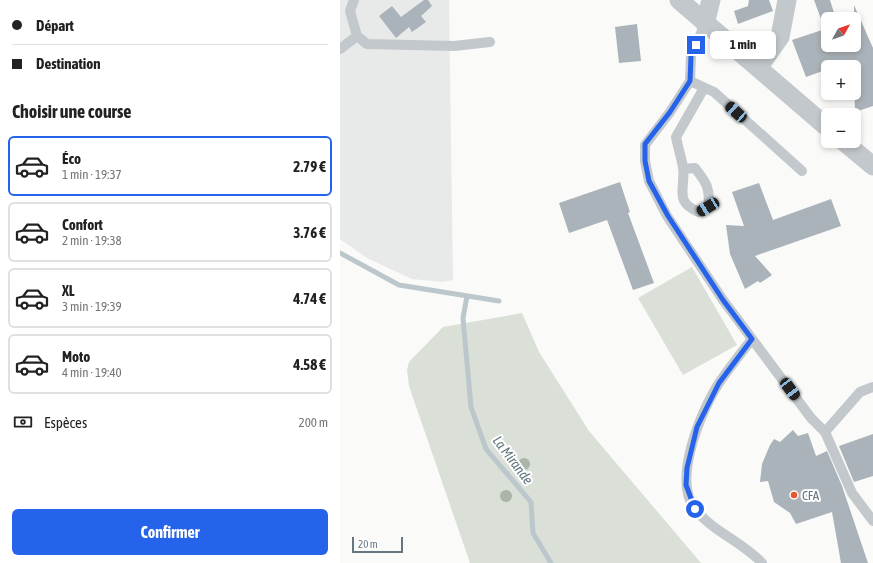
<!DOCTYPE html>
<html lang="fr">
<meta charset="utf-8">
<style>
body{margin:0;font-family:"Asap Condensed",sans-serif;background:#f6f6f6;color:#222;height:100vh;display:flex;flex-direction:column;font-size:15px;white-space:nowrap}
*{box-sizing:border-box;margin:0}
p{font-size:13px;color:#767676}
.icon{flex:none;width:22px;height:22px;fill:none;stroke:currentColor;stroke-width:2;stroke-linecap:round;stroke-linejoin:round}
.map{position:relative;flex:1;overflow:hidden}
.panel{display:flex;flex-direction:column;background:#fff;width:340px}
.panel>*{flex:none}
.guide{display:grid;align-content:center;height:88px;padding:0 12px;background:#fff}
.needle{width:26px;rotate:50deg}
.buttons{position:absolute;left:481px;top:12px;display:grid;gap:8px}
.buttons a{display:grid;place-items:center;width:40px;height:40px;border-radius:6px;background:#fff;box-shadow:0 2px 6px #0003;font-size:20px}
.scale{position:absolute;left:12px;bottom:10px;width:51px;box-sizing:border-box;padding-left:4px;border:2px solid #657683;border-top:0;font-size:11px;line-height:14px;white-space:nowrap;color:#657683;-webkit-text-stroke:3px #fff;paint-order:stroke}
.end{position:absolute;width:18px;height:18px;margin:-9px;border:5px solid #2563eb;background:#fff;box-shadow:0 0 0 2px #fff}
.from{border-radius:50%}
.bubble{position:absolute;height:28px;border-radius:6px;background:#fff;box-shadow:0 2px 6px #0003;font-size:13px;font-weight:700;line-height:28px;text-align:center}
.car{position:absolute;width:12px;height:24px;margin:-12px -6px;border-radius:5px;box-shadow:0 0 3px 1px #0007;background:linear-gradient(#222 24%,#8ab4d8 0 40%,#222 0 76%,#8ab4d8 0 86%,#222 0)}
.guide b{display:flex;align-items:center;gap:14px;height:38px;font-size:15px}
.guide b+b{border-top:1px solid #e0e0e0}
.guide i{width:10px;height:10px;background:#222}
ul{padding:0;list-style:none}
li{display:flex;align-items:center;gap:12px;height:60px;margin:0 8px 6px;padding:0 4px;border:2px solid #e0e0e0;border-radius:6px}
li div{flex:1}
li b{display:block;font-size:15px}
li em{font-style:normal;font-weight:700}
li.current{border-color:#2563eb}
li>.icon{width:36px;height:36px;stroke-width:1.5}
h2{padding:0 12px;font-size:18px;line-height:48px}
.pay{display:flex;align-items:center;gap:10px;height:44px;padding:0 12px;font-size:15px}
.pay p{margin-inline-start:auto}
.cta{display:flex;gap:8px;margin-top:auto;padding:8px 12px}
.cta a{flex:1;height:46px;border-radius:6px;background:#2563eb;color:#fff;font-size:16px;font-weight:700;line-height:46px;text-align:center}
main{display:flex;flex:1;min-height:0}
.map>svg:first-child{display:block}
</style>
<main>
<section class="panel">
<div class="guide">
<b><i class="from"></i>Départ</b>
<b><i></i>Destination</b>
</div>
<h2>Choisir une course</h2>
<ul>
<li class="current"><svg class="icon" aria-label="car" viewBox="0 0 24 24"><path d="M5 17H2v-5l4-1 3-4h7l3 4 3 1v5h-3M9 17h6M6 11h13"/><circle cx="7" cy="17" r="2"/><circle cx="17" cy="17" r="2"/></svg><div><b>Éco</b><p>1 min · 19:37</p></div><em>2.79 €</em></li>
<li><svg class="icon" aria-label="car" viewBox="0 0 24 24"><path d="M5 17H2v-5l4-1 3-4h7l3 4 3 1v5h-3M9 17h6M6 11h13"/><circle cx="7" cy="17" r="2"/><circle cx="17" cy="17" r="2"/></svg><div><b>Confort</b><p>2 min · 19:38</p></div><em>3.76 €</em></li>
<li><svg class="icon" aria-label="car" viewBox="0 0 24 24"><path d="M5 17H2v-5l4-1 3-4h7l3 4 3 1v5h-3M9 17h6M6 11h13"/><circle cx="7" cy="17" r="2"/><circle cx="17" cy="17" r="2"/></svg><div><b>XL</b><p>3 min · 19:39</p></div><em>4.74 €</em></li>
<li><svg class="icon" aria-label="car" viewBox="0 0 24 24"><path d="M5 17H2v-5l4-1 3-4h7l3 4 3 1v5h-3M9 17h6M6 11h13"/><circle cx="7" cy="17" r="2"/><circle cx="17" cy="17" r="2"/></svg><div><b>Moto</b><p>4 min · 19:40</p></div><em>4.58 €</em></li>
</ul>
<div class="pay"><svg class="icon" aria-label="cash" viewBox="0 0 24 24"><path d="M3 7h18v10H3z"/><circle cx="12" cy="12" r="2"/></svg>Espèces<p>200 m</p></div>
<div class="cta"><a>Confirmer</a></div>
</section>
<div class="map">
<svg width="533" height="563" viewBox="0 0 533 563">
<rect width="100%" height="100%" fill="#fafaf8"/>
<path fill="#e8e9e9" d="M0,0h109l4,280 -11,2 -30,-3 -45,-21 -27,-19z"/>
<path fill="#dadfd7" d="M352,267l45,78 -54,30 -45,-77z
M182,313l17,39 50,79 112,132h-231l-61,-177 -2,-16 2,-8 34,-35z"/>
<g fill="none" stroke-linecap="round" stroke-linejoin="round">
<path stroke="#bbc7cb" stroke-width="5" d="M0,253l59,32 100,16
M127,296l-4,22 8,89 15,42 45,53 2,31 18,30"/>
</g>
<path fill="#aab3b9" d="M84,0h4l4,6 -11,10 5,6 -14,10 -3,-5 -13,11 -17,-22 13,-10 9,11z
M409,0h20l4,11 -35,13 -4,-13 14,-5z
M474,0h16l6,19h-15z
M514,5l19,43v58l-18,6 -1,-45h-26v2l-22,8 -14,-37 36,-12v17h26z
M297,24l4,37 -22,2 -4,-36z
M280,182l10,30 -2,1 26,70 -21,7 -26,-70 -38,13 -10,-30z
M419,183l14,37 58,-21 10,27 -86,30 17,19 -12,8 -2,-2 -13,8 -15,-35 -4,-29 18,1 -12,-34z
M453,430l5,6 10,-3 8,23 11,-5 15,35 26,77h-27l-9,-51 -36,12 -6,-11 -16,-11 -6,-21 -8,1 2,-18 8,-19 4,-6 6,3z
M533,434v42l-19,6 -15,-36z"/>
<g fill="none" stroke-linecap="round" stroke-linejoin="round">
<path stroke="#c3c8cc" stroke-width="10" d="M14,0l-4,11 7,25 10,8 87,2 36,-4
M365,24l-14,32 -1,25 -20,31 -25,33v16l4,20 18,35 56,84 88,118 14,14 27,61 21,28
M0,49l17,-13
M350,81l24,11 88,79
M343,169l12,-1c11,14 16,21 13,39l-9,5c-26,-10 -13,-24 -16,-45 -2,-10 -5,-20 -7,-30l28,-49
M412,339c-11,14 -23,29 -33,44 -18,28 -47,97 -24,126 18,23 48,33 67,54
M485,432l35,-40 13,-5"/>
<path stroke="#c3c8cc" stroke-width="19" d="M339,0l149,128
M365,24l6,-24
M418,68l22,-31 7,-37
M503,141l30,25"/>
</g>
<g fill="#aab4a7">
<circle cx="184" cy="464" r="6"/>
<circle cx="166" cy="496" r="6"/>
</g>
<g fill="none" stroke-linecap="round" stroke-linejoin="round">
<path stroke="#2563eb" stroke-width="5" d="M355,509l-9,-24 1,-17 10,-41 22,-44 33,-44 -29,-39 -55,-84 -19,-35 -4,-20v-17l25,-32 20,-31 1,-25 5,-11"/>
</g>
<circle fill="#e4572e" stroke="#fff" stroke-width="1.5" cx="454" cy="495" r="4"/>
<g text-anchor="middle" dominant-baseline="central" stroke-width="4" stroke-linejoin="round" paint-order="stroke">
<g font-size="13" fill="#657683" stroke="#fff" text-anchor="start">
<text x="462" y="495">CFA</text>
</g>
<g font-size="14" font-style="italic" fill="#60757c" stroke="#fff">
<text transform="translate(173 460) rotate(53)">La Mirande</text>
</g>
</g>
</svg>
<div class="buttons">
<a><svg class="needle" viewBox="-14 -14 28 28"><path d="M0-13l5 13h-10z" fill="#e53935"/><path d="M0 13l5-13h-10z" fill="#767676"/></svg></a>
<a>+</a>
<a>−</a>
</div>
<div class="scale">20 m</div>
<i class="end from" style="left:355px;top:509px"></i>
<i class="end" style="left:356px;top:45px"></i>
<div class="bubble" style="left:370px;top:31px;width:66px">1 min</div>
<i class="car" style="left:396px;top:112px;rotate:312deg"></i>
<i class="car" style="left:368px;top:207px;rotate:239deg"></i>
<i class="car" style="left:450px;top:389px;rotate:143deg"></i>
</div>
</main>
